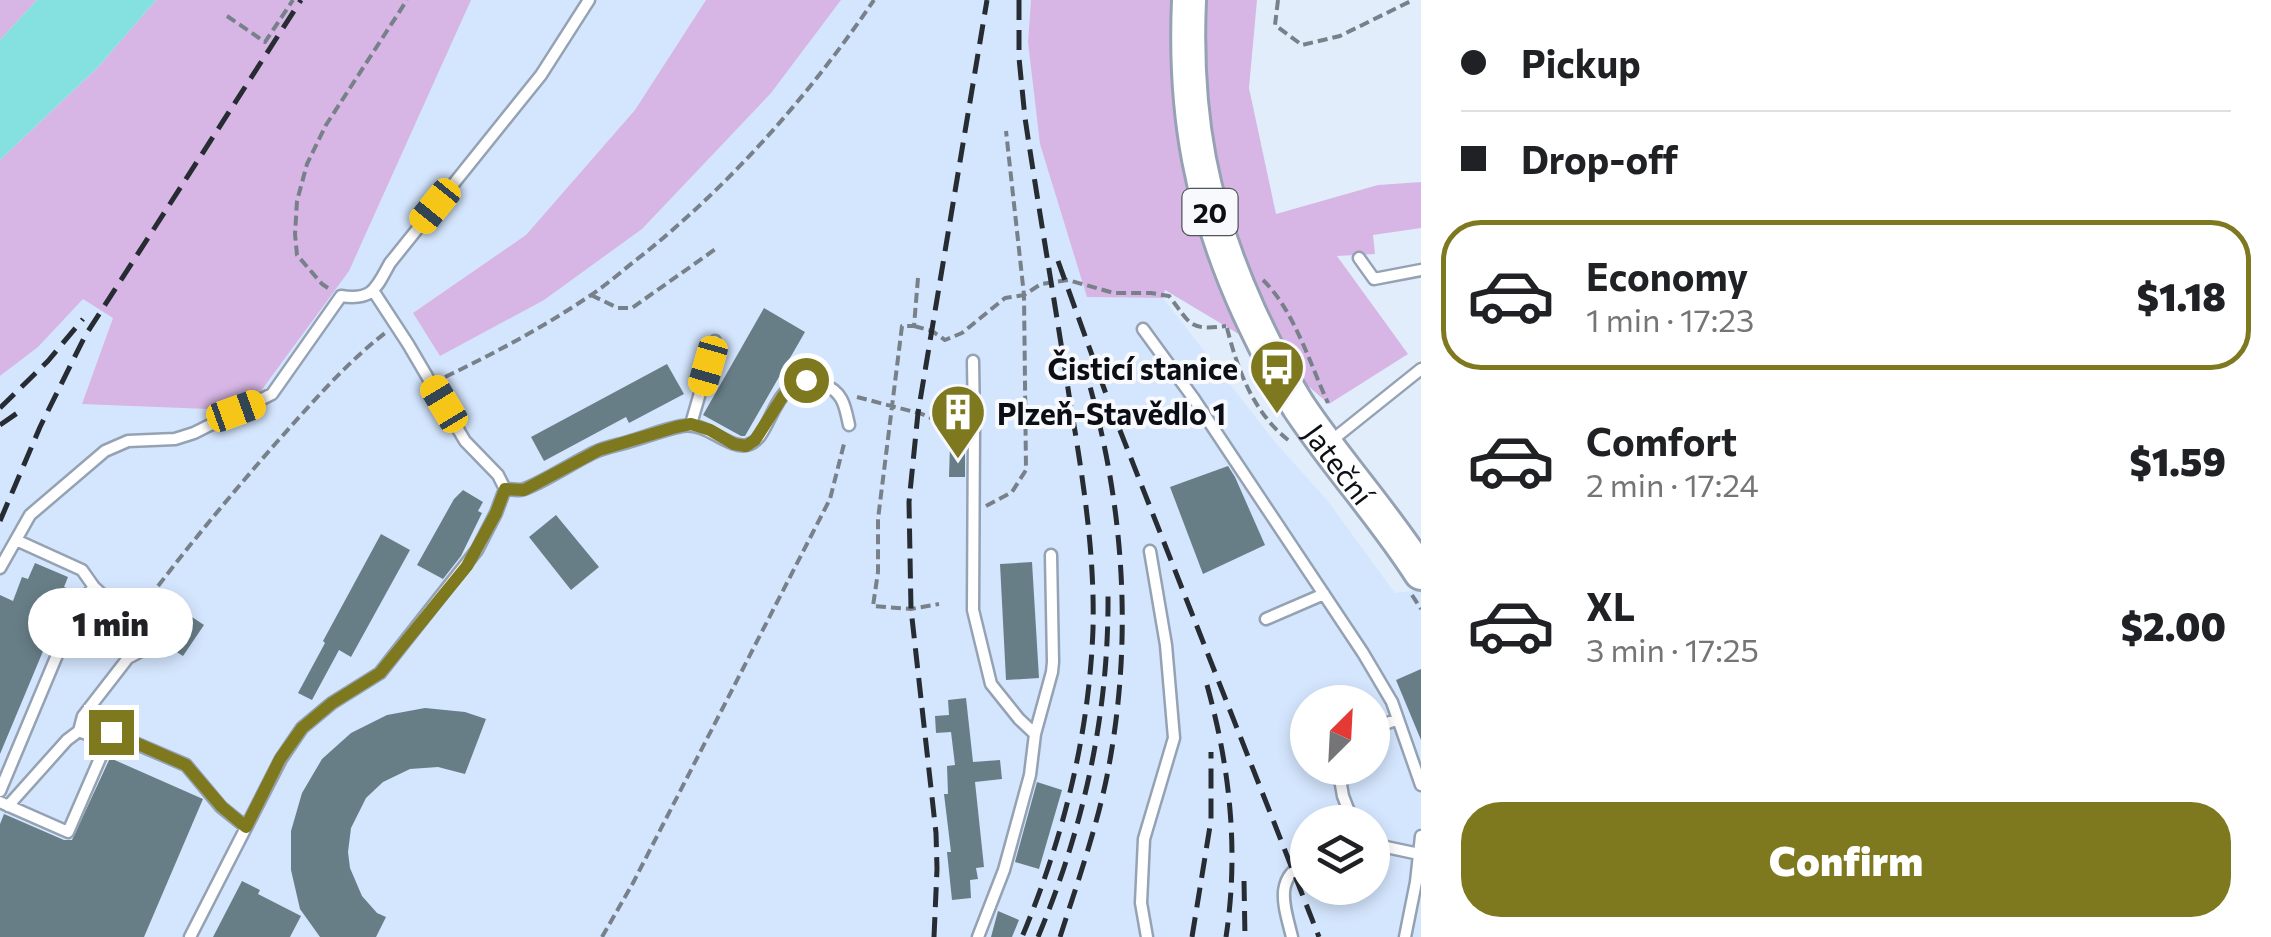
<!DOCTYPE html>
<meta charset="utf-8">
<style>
body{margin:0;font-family:Commissioner,sans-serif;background:#f2f2f2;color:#202124;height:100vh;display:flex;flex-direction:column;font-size:38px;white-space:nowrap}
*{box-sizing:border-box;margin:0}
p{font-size:32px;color:#757577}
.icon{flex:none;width:55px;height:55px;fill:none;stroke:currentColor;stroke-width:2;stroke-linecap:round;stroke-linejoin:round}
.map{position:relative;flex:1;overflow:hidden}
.details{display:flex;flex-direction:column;background:#fff;width:850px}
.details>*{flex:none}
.hud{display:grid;align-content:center;height:220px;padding:0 40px;background:#fff}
.needle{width:65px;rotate:24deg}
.fabs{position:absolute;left:1290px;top:685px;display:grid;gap:20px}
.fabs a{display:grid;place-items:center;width:100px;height:100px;border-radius:50%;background:#fff;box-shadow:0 5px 15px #0003;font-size:50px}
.end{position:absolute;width:45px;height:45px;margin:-22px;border:12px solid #7e781e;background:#fff;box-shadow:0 0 0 5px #fff}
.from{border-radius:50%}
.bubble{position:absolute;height:70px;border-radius:35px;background:#fff;box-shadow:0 5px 15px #0003;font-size:32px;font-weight:800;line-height:70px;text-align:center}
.car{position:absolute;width:30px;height:60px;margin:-30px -15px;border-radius:12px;box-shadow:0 0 8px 2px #0007;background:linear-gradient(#f5c518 24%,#345 0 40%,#f5c518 0 76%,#345 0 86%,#f5c518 0)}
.hud b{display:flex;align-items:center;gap:35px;height:95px;font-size:38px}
.hud b+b{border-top:2px solid #e0e0e0}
.hud i{width:25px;height:25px;background:#202124}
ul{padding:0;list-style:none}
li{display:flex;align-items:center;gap:30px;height:150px;margin:0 20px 15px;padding:0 20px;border:5px solid transparent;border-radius:40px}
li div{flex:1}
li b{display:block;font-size:38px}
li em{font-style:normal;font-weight:800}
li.active{border-color:#7e781e}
li>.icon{width:90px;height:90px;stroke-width:1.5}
.primary-button{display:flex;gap:20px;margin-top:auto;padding:20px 40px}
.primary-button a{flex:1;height:115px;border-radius:40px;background:#7e781e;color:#fff;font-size:40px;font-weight:800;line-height:115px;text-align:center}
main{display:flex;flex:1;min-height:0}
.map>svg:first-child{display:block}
</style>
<main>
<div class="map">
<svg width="1421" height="937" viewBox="0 0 1421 937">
<rect width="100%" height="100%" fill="#e2edfc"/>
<path fill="#d4e6fe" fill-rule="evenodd" d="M261,0h770l-3,42 59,255 76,1 112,144 52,58 68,93 26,-3v347h-1421v-561l38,-29zM1308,702h64v66h-64zM1308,822h64v66h-64z"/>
<path fill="#d7b6e5" d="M0,0h37l-37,40z
M156,0h315l-122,271 -91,124 -50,14 -126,-5 31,-86 -30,-19 -45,48 -38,29v-216l98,-93z
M706,0h135l-70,93 -129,136 -98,71 -104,56 -27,-43 113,-78 109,-125z
M1031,0h226l-8,88 27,126 102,-29 43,-3v46l-48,7 2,19 -38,2 71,98 -79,50 -62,-53 -102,-61 -2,8 -76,-1 -47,-153 -12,-102z"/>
<path fill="#85e1e0" d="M37,0h119l-58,67 -98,93v-120z"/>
<path fill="#687e87" d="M764,308l41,24 -60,104h-4l-38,-21z
M667,364l17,30 -55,29 -3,-6 -82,44 -13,-24z
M950,445l15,1v31h-16z
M1228,466l7,11 30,68 -62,29 -33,-87z
M463,490l20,12 -5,9 4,2 -21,43 -18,23 -26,-14 37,-66z
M556,515l43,52 -28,23 -42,-53z
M381,534l29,16 -59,107 -12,-7 -27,50 -14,-7 27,-50 -2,-2z
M1032,562l7,116 -33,2 -6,-116z
M35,563l33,14 -4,10 5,2 -69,165v-159l13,6 9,-24 6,2z
M162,594l15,13 27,18 -21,31 -16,-10 -26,-27z
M1421,669v71l-25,-60z
M966,698l7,64 27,-2 2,19 -27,3 9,85 -8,1 2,11 -8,1 1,18 -19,2 -5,-48h4l-7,-58h4l-1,-28 8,-1 -4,-33 -15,1 -1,-17 14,-1 -1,-15z
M425,708l40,4 21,7 -21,55 -27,-7 -28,2 -27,13 -17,16 -15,30 -3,24 2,16 12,28 15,17 9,4 -10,20h-56l-20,-28 -9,-39v-39l11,-38 20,-34 29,-26 36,-18z
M110,758l93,41 -59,138h-144v-113l4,-10 60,26h8z
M1037,782l25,8 -23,79 -24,-7z
M242,881l18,9 -2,4 43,22 -11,21h-77z
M998,911l21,9 -7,17h-21z"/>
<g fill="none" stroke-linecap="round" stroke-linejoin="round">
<g stroke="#95a2b3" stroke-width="15">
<path id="lane" d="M1359,258l15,21 47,-9
M1143,329l51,70 169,254 29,49 29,83
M973,361l1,63 -1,186 18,74 28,35 16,15
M691,424l24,-83
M1331,441l90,-72
M505,489c5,0 10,1 15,1 12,-1 59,-31 75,-38 11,-5 24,-7 36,-11 17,-5 34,-12 51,-15 24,-5 45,23 65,19 27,-5 24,-77 75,-61 21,7 23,22 27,41
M0,568l30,-53 75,-64 23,-10 47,-2 19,-6 78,-39 69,-98c32,5 35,-8 49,-33l151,-188 48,-75
M1266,619l58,-25
M1372,729l26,-10
M79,731l28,11
M1338,768l5,28 10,26
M0,791l78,-186 16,-18 -12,-17 -66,-30
M0,802l68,30 43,-99 75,32 35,42 25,20
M8,806l59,-66 12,-9 4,-15 45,-58 13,-7 10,-11 -57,-53
M1372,844l47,10
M190,937l91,-178 21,-31 30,-25 48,-30 97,-123 19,-37 9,-24 -7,-14 -33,-34 -57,-97 -34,-52
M978,937l26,-67 26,-95 5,-41 17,-62 1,-10 -2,-107
M1147,937l-6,-34 3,-64 30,-101 -8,-93 -16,-94
M1292,937c-7,-29 -20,-60 16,-75
M1405,937l11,-55 5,-46"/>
</g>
<g stroke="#95a2b3" stroke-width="38">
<g id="primary">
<path id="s1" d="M1189,0c-5,116 12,206 60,312 15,32 31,65 50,95 38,57 85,108 122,166"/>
</g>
</g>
<path stroke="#78808a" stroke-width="4" stroke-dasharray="10 5" stroke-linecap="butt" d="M1278,0l-3,25 27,20 38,-9 73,-36
M227,16l38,26 28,-42
M918,278l-4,48h-12l-24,193v53l-5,34 38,3 28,-5
M1263,280c31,30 47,84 65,123
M328,288l-6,-4 -25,-29 -2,-21 2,-33 10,-37 19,-39 81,-125
M591,295l27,13h14l85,-60
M914,326l18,5 13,9 17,-7 43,-35 19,-3 17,-11 27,-4 46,13h37l18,3c22,28 19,35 57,30
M1227,328c11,43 27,87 65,115
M445,377c48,-23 95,-48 140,-78 21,-13 40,-31 60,-46 89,-72 165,-159 229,-253
M857,397l65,17 25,11h16
M986,506l26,-14 14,-22 -2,-175 -18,-164
M1412,595l9,14
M140,610c43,-58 89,-113 136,-167 35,-39 68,-78 109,-110
M602,937l31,-54 197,-384 15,-59"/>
<use href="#lane" stroke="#fff" stroke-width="10"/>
<use href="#primary" stroke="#fff" stroke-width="32"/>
<path stroke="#272c33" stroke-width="5" stroke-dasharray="20 10" stroke-linecap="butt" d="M1019,0v58l6,60c14,93 30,185 44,277 13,78 26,155 24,234 -4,107 -30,210 -71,308
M1058,261l52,144 209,532
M0,408l48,-47 35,-42
M0,425l23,-16
M0,521l40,-94 45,-91 216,-336
M1207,685c23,83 32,166 19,252
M1244,881l1,56
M934,937l3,-68 -1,-36 -25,-224 -2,-107 9,-89 69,-413
M1038,937c46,-110 71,-224 70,-343
M1060,937c17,-53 36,-107 47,-161 26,-132 18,-264 -18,-393
M1192,937l19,-117v-68"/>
</g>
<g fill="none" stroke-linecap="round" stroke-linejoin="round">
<path stroke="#7e781e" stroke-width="12" d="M111,732l75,33 36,42 24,20 34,-68 22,-31 30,-25 48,-30 87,-107 29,-53 9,-24 19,1 75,-40 77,-23 15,-3 19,6 24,14 12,2 9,-6 28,-44 9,-10 14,-6"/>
</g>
<defs>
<g id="bus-pin" transform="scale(2.875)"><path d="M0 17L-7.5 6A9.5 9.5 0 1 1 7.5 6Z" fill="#7e781e" stroke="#f7f9fd"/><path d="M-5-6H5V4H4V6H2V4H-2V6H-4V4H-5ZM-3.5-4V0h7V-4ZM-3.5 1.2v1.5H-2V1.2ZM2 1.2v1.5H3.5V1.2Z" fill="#fff"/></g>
<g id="building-pin" transform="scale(2.875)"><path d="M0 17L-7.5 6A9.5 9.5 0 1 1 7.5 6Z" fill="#7e781e" stroke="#f7f9fd"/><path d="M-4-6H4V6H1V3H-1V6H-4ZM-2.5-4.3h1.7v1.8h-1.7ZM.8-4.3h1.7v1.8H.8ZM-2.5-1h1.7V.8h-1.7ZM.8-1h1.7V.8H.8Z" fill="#fff"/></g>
</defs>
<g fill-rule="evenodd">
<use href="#bus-pin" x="1277" y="367"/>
<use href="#building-pin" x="958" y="412"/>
</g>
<g text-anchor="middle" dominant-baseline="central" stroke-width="8" stroke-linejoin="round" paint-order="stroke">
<rect fill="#f7f9fd" stroke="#52555b" stroke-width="2.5" x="1182.5" y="189" width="55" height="46" rx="8"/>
<g font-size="28" font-weight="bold" fill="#0b0f15">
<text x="1210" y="212">20</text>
</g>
<g font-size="30" font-weight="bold" fill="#0b0f15" stroke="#f7f9fd" text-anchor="end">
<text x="1238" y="367">Čisticí stanice</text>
<text x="997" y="412" text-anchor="start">Plzeň-Stavědlo 1</text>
</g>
<g font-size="30" fill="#0b0f15" stroke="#f7f9fd">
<text stroke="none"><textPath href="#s1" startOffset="498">Jateční</textPath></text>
</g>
</g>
</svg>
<div class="fabs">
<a><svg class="needle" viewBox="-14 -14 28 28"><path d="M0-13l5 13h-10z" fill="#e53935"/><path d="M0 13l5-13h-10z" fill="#757577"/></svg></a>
<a><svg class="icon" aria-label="layers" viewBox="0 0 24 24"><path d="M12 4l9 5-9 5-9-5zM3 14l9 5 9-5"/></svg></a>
</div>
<i class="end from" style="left:806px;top:380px"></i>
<i class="end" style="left:111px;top:732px"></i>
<div class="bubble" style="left:28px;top:588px;width:165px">1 min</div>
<i class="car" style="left:435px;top:206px;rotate:219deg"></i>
<i class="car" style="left:708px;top:366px;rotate:196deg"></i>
<i class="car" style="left:444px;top:404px;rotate:329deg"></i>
<i class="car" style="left:236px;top:411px;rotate:70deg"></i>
</div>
<section class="details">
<div class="hud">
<b><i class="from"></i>Pickup</b>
<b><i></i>Drop-off</b>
</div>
<ul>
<li class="active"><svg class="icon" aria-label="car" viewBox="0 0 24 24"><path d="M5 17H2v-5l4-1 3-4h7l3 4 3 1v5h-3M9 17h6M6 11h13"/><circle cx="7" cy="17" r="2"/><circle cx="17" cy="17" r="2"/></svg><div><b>Economy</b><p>1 min · 17:23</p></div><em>$1.18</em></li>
<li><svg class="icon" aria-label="car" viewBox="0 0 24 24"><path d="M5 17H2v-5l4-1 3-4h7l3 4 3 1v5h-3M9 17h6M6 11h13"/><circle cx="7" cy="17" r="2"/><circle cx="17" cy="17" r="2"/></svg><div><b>Comfort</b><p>2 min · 17:24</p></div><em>$1.59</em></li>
<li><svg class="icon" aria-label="car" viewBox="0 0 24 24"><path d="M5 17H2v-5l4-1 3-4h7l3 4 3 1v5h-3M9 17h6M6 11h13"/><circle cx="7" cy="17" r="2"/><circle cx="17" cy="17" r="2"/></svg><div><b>XL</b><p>3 min · 17:25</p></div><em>$2.00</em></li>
</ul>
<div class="primary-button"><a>Confirm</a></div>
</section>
</main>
